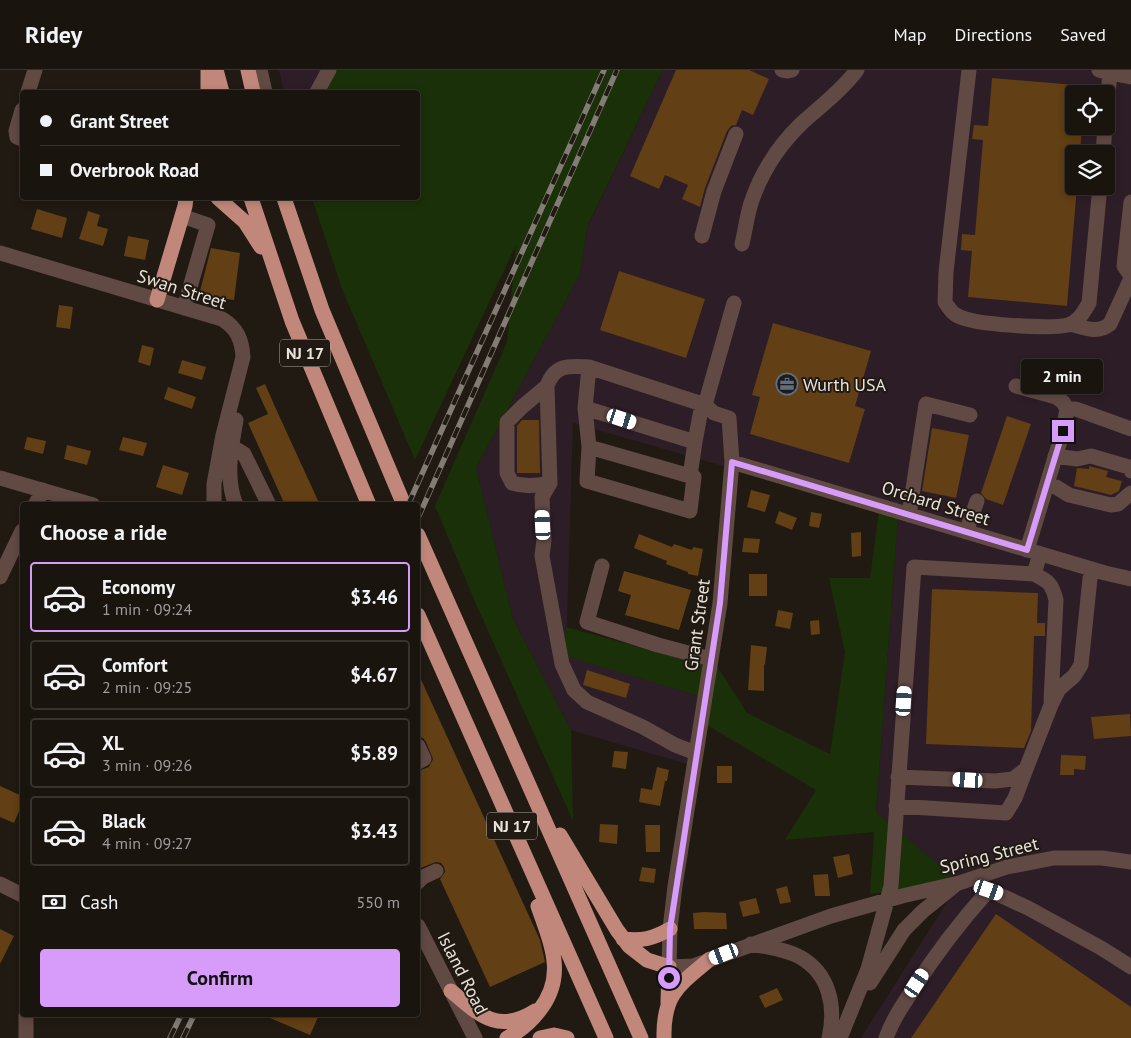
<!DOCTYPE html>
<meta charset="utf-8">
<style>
body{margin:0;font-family:"PT Sans",sans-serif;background:#221d17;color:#f1f3f6;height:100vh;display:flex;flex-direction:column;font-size:19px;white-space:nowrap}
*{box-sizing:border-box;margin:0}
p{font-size:16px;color:#9f9e9e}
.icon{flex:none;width:28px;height:28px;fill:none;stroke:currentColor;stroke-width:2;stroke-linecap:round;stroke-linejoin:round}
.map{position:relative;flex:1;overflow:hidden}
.sheet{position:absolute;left:20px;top:432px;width:400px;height:515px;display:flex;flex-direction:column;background:#19140e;border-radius:5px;box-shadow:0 2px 8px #0003,0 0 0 1px #37332e}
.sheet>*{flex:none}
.guide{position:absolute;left:20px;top:20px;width:400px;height:110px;border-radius:5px;box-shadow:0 2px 8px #0003,0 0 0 1px #37332e;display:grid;align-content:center;height:110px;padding:0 20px;background:#19140e}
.tools{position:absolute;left:1065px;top:15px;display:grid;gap:10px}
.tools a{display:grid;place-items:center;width:50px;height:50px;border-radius:5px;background:#19140e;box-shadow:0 2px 8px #0003,0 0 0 1px #37332e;font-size:25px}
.end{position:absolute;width:22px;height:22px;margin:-11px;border:6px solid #d79bf9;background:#111;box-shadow:0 0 0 2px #111}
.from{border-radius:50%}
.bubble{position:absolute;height:35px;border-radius:5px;background:#19140e;box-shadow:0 2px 8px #0003,0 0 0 1px #37332e;font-size:16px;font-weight:700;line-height:35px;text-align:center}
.car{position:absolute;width:15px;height:30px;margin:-15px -8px;border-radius:6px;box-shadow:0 0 4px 1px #0007;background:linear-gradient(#fff 24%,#345 0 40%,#fff 0 76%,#345 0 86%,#fff 0)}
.guide b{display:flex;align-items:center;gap:18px;height:48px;font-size:19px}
.guide b+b{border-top:1px solid #37332e}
.guide i{width:12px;height:12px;background:#f1f3f6}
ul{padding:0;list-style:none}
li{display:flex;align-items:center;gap:15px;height:70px;margin:0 10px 8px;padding:0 10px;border:2px solid #37332e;border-radius:5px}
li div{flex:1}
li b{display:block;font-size:19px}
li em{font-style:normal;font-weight:700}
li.current{border-color:#d79bf9}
li>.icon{width:45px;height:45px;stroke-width:1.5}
h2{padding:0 20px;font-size:22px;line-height:60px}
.pay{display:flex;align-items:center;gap:12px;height:55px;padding:0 20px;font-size:19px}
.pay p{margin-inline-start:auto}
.cta{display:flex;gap:10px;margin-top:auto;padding:10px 20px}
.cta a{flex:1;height:58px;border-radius:5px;background:#d79bf9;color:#111;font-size:20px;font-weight:700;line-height:58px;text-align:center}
header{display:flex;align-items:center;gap:30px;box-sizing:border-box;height:70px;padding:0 25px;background:#19140e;border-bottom:1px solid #37332e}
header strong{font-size:24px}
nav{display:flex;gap:28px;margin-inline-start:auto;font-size:18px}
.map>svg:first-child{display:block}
</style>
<header>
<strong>Ridey</strong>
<nav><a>Map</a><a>Directions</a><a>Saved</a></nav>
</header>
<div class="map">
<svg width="1131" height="968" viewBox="0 0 1131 968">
<rect width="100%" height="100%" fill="#211a12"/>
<path fill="#2d1d26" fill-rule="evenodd" d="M279,0h58l-13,22h-40z
M663,0h468v968h-270l98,-155 -83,-71 22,-296 -325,-93 -7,232 136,42 -15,67 -116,-34 -58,-111 -37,-151 104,-194 7,-46zM1074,24h32v32h-32zM1074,84h32v32h-32z"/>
<path fill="#1a3008" d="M337,0h326l-76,157 -7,47 -104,194 37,151 58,111 2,91 -97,-217 -41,-98 72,-164 9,-97 -101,215 -73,-171 -30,-91h106v-106h-94z
M879,441l19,5 -22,296 83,70 -89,12 4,-62 -89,8 31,-50 -119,-71 5,-22 -136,-41v-29l153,42 28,44 83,41 15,-102 -16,-74h41z"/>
<path fill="#623f14" d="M676,0h73l20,9 -16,36 -11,-5 -6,15 -5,1 -4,5 -22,57 -5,19 -18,-8 6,-14 -23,-10 -6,14 -29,-13z
M992,8l107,9v7h-25v32h8l-2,28h-6v32h3l-10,120 -99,-9 4,-46 -11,-1 1,-16 13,1 8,-95 -11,-1 2,-14 14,1z
M37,139l30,9 -5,20 -31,-9z
M88,141l12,4 -3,11 11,3 -5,17 -24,-7z
M128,166l21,4 -4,20 -21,-4z
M211,178l29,5 -6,47 -35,-5z
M619,201l86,28 -19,59 -86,-28z
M59,235l14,2 -3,22 -14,-2z
M773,253l98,28 -16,55 10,3 -16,54 -99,-29 10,-37 -8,-2z
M142,275l12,3 -4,18 -12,-4z
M182,290l24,7 -4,13 -24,-7z
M265,314l11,25 44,96h-35l-37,-82 20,-9 -12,-26z
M168,317l28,10 -4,12 -28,-10z
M1007,346l24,8 -28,81 -17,-6 -5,-6z
M522,350h17l1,53h-23v-47z
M932,358l37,7 -13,63 -34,-7z
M27,367l19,4 -3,13 -19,-5z
M123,367l24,6 -4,13 -24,-6z
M67,375l24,6 -4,14 -23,-6z
M163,395l26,8 -7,22 -26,-8z
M1089,396l19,5 -2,6 16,4 -3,10 -8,4 -37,-9 3,-18 12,1z
M751,420l19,5 -5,17 -18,-5z
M779,441l18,7 -5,12 -17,-7z
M811,442l11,2 -3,14 -10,-2z
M861,462v24l-9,1 -1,-24z
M639,464l33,13 2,-3 18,6 1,-3 10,2 -5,27 -10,-2v-2l-22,-8 1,-3 -33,-13z
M744,468l16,1 -2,14 -16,-1z
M624,501l67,19 -12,40 -54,-15 6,-20 -13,-4z
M749,504h18v22h-18z
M932,519l106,4 -1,30h8v13h-11l-3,95 -7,17 -98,-4z
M778,540l15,3 -3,16 -15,-3z
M819,550l1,14 -9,1 -1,-14z
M751,575l16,2 -2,18 -1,-1v27l-16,-1z
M587,600l43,14 -4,14 -43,-13z
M418,603l122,267 2,9 3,13 -55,25 -50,-108 5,-7 -1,-5 -3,-4 -5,-1 -18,7v-98l11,-4 4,-8 -7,-17 -3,-4 -5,-1z
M1130,644l1,22 -37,3 -3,-22z
M614,681l14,1 -2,17 -14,-2z
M1061,685l25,1 -1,14 -11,-1v6h-14z
M717,696h15v17h-15z
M657,697l12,3 -2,11h-2l-5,25 -21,-4 2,-14 11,2z
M0,716l22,10v8l-8,19 -14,-6z
M600,754l18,1 -1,19 -18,-2z
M645,755h15v27h-14z
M849,784l4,20 -15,4 -5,-21z
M642,797l14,2 -2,14 -15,-2z
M828,804l2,22h-15l-2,-21z
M787,816l4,16 -11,2 -4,-15z
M756,828l4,15 -17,4 -4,-15z
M704,842l22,1 1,16h-33l-1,-16z
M996,844l135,93v31h-220z
M0,859l14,7 -14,28z
M777,918l6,12 -18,8 -6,-12z
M263,945h56l-9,20z"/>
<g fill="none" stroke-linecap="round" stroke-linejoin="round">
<path stroke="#614944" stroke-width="15" d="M260,0l5,22
M782,0l6,1 4,-1
M969,0l-23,202 -1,30c3,5 8,12 13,14 16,9 92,13 110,9 11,-3 16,-14 21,-22l11,-117
M1099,0l11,3 -4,42
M1110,3l21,4
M28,22l7,-22
M317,22l12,-22
M22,40l-6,21 1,6 5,2
M1103,84l2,-28
M1131,132l-7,64 7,10
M182,146l26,9 -24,83
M702,166l12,-45 22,-57
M742,174c3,-13 5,-28 9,-41 10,-30 28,-58 51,-80 19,-17 40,-33 55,-53
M0,183l222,66c15,9 20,21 21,38l-20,78 -9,49v21
M734,233l-29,102 9,8 15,5 3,44 -12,141 -45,283 -5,43 -1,38 24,-1 138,-50 71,-20 57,-13 48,-16 47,-9h48l29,4
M1070,254c14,4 28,10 40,0l21,-46
M589,297c-21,-1 -34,-3 -42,19l3,97 -8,14 2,43 -2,16 20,108 12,26 13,12 56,25 32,18 21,8
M547,316l-25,21 -15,15v51l5,10c13,4 24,3 38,0
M1016,316l40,11 7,5 4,7 -4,22 -36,119
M702,334l-7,38 -110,-34 4,-41 113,37 3,1
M585,338l4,39 101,29 5,-34
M1067,339h9l55,20
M236,350c-5,28 -11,59 0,85
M226,373l18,11 25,51
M589,377l-2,34 103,30 4,-34 -4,-1
M1055,386l22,3 14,-3 38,11 2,4
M732,392l373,111 26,6
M0,408l93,27
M1047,415l9,2 13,8 42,10 7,-1 13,-11
M35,435l8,-15
M909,445l17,-111 44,11
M966,462l11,-31
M602,496l-15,56 71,23 53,14
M1034,504c14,7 18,9 22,26l-5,101
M0,507l22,-46
M418,676l6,13 -6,3
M898,707l97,4 18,-2 13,-10 25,-64 8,-16 15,-13 7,-11 10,-96
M896,736l110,7 9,-15 11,-29
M418,812l5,-5 13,-6
M0,814l22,11
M989,820l39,18 73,40 30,19
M418,856l57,112
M751,874c16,3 34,5 49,13 30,17 36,50 29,81
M870,913l34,-53 19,-19 31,-25
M26,945v23
M840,968l28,-69 23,-83 23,-319 120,7 6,-20
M886,968c6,-17 16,-32 26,-47 23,-36 48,-69 77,-101"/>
<path stroke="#c2877b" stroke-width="15" d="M208,0v22
M216,0l6,22
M248,0l5,22
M218,128l27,24 16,25
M251,128l41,123 77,184
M284,128l38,112 82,195
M157,230l28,-94 1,-8
M418,465l223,503
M418,545l188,423
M560,765l57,95 12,16 18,14 22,7 -1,36
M623,869c20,2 29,0 47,-10
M451,921c28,23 46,44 84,20
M507,968c13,-7 23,-15 32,-27 28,-35 12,-67 -1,-105
M540,968l14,-3 13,3
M664,968c-1,-44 15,-53 46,-79"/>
<g stroke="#827c75" stroke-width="5.5">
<path id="rail" d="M408,435l196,-435
M418,448l199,-448
M170,968l11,-23
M183,968l11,-23"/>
</g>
<use href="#rail" stroke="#211a12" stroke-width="4" stroke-dasharray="11" stroke-linecap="butt"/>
</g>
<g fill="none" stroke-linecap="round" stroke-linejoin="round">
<path stroke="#d79bf9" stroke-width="6" d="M669,908l1,-49 50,-326 12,-141 295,88 36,-119"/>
</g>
<defs>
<g id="office-ring" transform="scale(1.125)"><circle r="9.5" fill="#211a12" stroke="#5c6f8a" stroke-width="1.5"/><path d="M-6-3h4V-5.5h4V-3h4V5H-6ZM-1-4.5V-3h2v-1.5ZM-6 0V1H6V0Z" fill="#5c6f8a"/></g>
</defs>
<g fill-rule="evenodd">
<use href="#office-ring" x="787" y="314"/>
</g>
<g text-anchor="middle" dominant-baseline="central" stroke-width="4" stroke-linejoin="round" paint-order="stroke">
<g fill="#211a12" stroke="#aca7a0" stroke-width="1">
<rect x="280" y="269.5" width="50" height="27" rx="4"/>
<rect x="487" y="742.5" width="50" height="27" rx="4"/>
</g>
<g font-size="16" font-weight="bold" fill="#e8e3dd">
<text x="305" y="283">NJ 17</text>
<text x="512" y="756">NJ 17</text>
</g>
<g font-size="18" fill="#e8e3dd" stroke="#211a12">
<text transform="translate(182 219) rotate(18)">Swan Street</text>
<text transform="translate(936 433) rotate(17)">Orchard Street</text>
<text transform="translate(697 555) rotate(-82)">Grant Street</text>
<text transform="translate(989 785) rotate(-14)">Spring Street</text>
<text transform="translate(463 903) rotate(63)">Island Road</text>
</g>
<g font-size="18" fill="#e8e3dd" stroke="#211a12" text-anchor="start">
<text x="803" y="314">Wurth USA</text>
</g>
</g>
</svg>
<div class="tools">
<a><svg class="icon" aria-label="locate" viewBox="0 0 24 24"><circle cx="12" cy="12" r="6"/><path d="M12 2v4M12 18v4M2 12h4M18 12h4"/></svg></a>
<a><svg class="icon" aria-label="layers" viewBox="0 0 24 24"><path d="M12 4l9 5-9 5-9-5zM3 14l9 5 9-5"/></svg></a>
</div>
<i class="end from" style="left:669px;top:908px"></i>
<i class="end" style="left:1063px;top:361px"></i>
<div class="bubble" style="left:1021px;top:289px;width:82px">2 min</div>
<i class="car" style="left:622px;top:349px;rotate:108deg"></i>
<i class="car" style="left:543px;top:455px;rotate:357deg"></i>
<i class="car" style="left:904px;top:631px;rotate:4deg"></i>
<i class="car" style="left:968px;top:710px;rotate:273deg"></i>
<i class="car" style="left:989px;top:820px;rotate:109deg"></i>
<i class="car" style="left:724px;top:884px;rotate:249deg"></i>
<i class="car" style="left:917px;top:913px;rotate:33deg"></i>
<div class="guide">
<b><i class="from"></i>Grant Street</b>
<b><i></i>Overbrook Road</b>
</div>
<section class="sheet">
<h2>Choose a ride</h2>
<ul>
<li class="current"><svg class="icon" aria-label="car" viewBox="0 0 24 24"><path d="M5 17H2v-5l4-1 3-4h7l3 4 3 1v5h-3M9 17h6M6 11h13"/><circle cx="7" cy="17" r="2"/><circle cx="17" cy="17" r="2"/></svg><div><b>Economy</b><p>1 min · 09:24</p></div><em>$3.46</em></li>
<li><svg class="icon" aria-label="car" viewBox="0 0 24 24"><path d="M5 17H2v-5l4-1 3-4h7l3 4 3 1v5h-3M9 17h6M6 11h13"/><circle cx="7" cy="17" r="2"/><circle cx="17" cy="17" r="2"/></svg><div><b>Comfort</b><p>2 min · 09:25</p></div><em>$4.67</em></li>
<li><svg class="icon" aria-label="car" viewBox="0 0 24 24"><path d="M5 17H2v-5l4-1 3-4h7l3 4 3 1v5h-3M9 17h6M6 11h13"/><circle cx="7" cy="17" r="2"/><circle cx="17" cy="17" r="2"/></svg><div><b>XL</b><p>3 min · 09:26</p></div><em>$5.89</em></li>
<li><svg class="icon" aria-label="car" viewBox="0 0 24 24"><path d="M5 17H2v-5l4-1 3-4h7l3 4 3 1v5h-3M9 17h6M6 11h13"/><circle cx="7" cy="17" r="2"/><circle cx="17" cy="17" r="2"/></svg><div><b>Black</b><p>4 min · 09:27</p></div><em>$3.43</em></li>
</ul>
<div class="pay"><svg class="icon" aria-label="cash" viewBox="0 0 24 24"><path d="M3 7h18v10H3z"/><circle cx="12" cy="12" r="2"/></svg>Cash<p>550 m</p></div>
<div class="cta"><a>Confirm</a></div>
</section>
</div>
